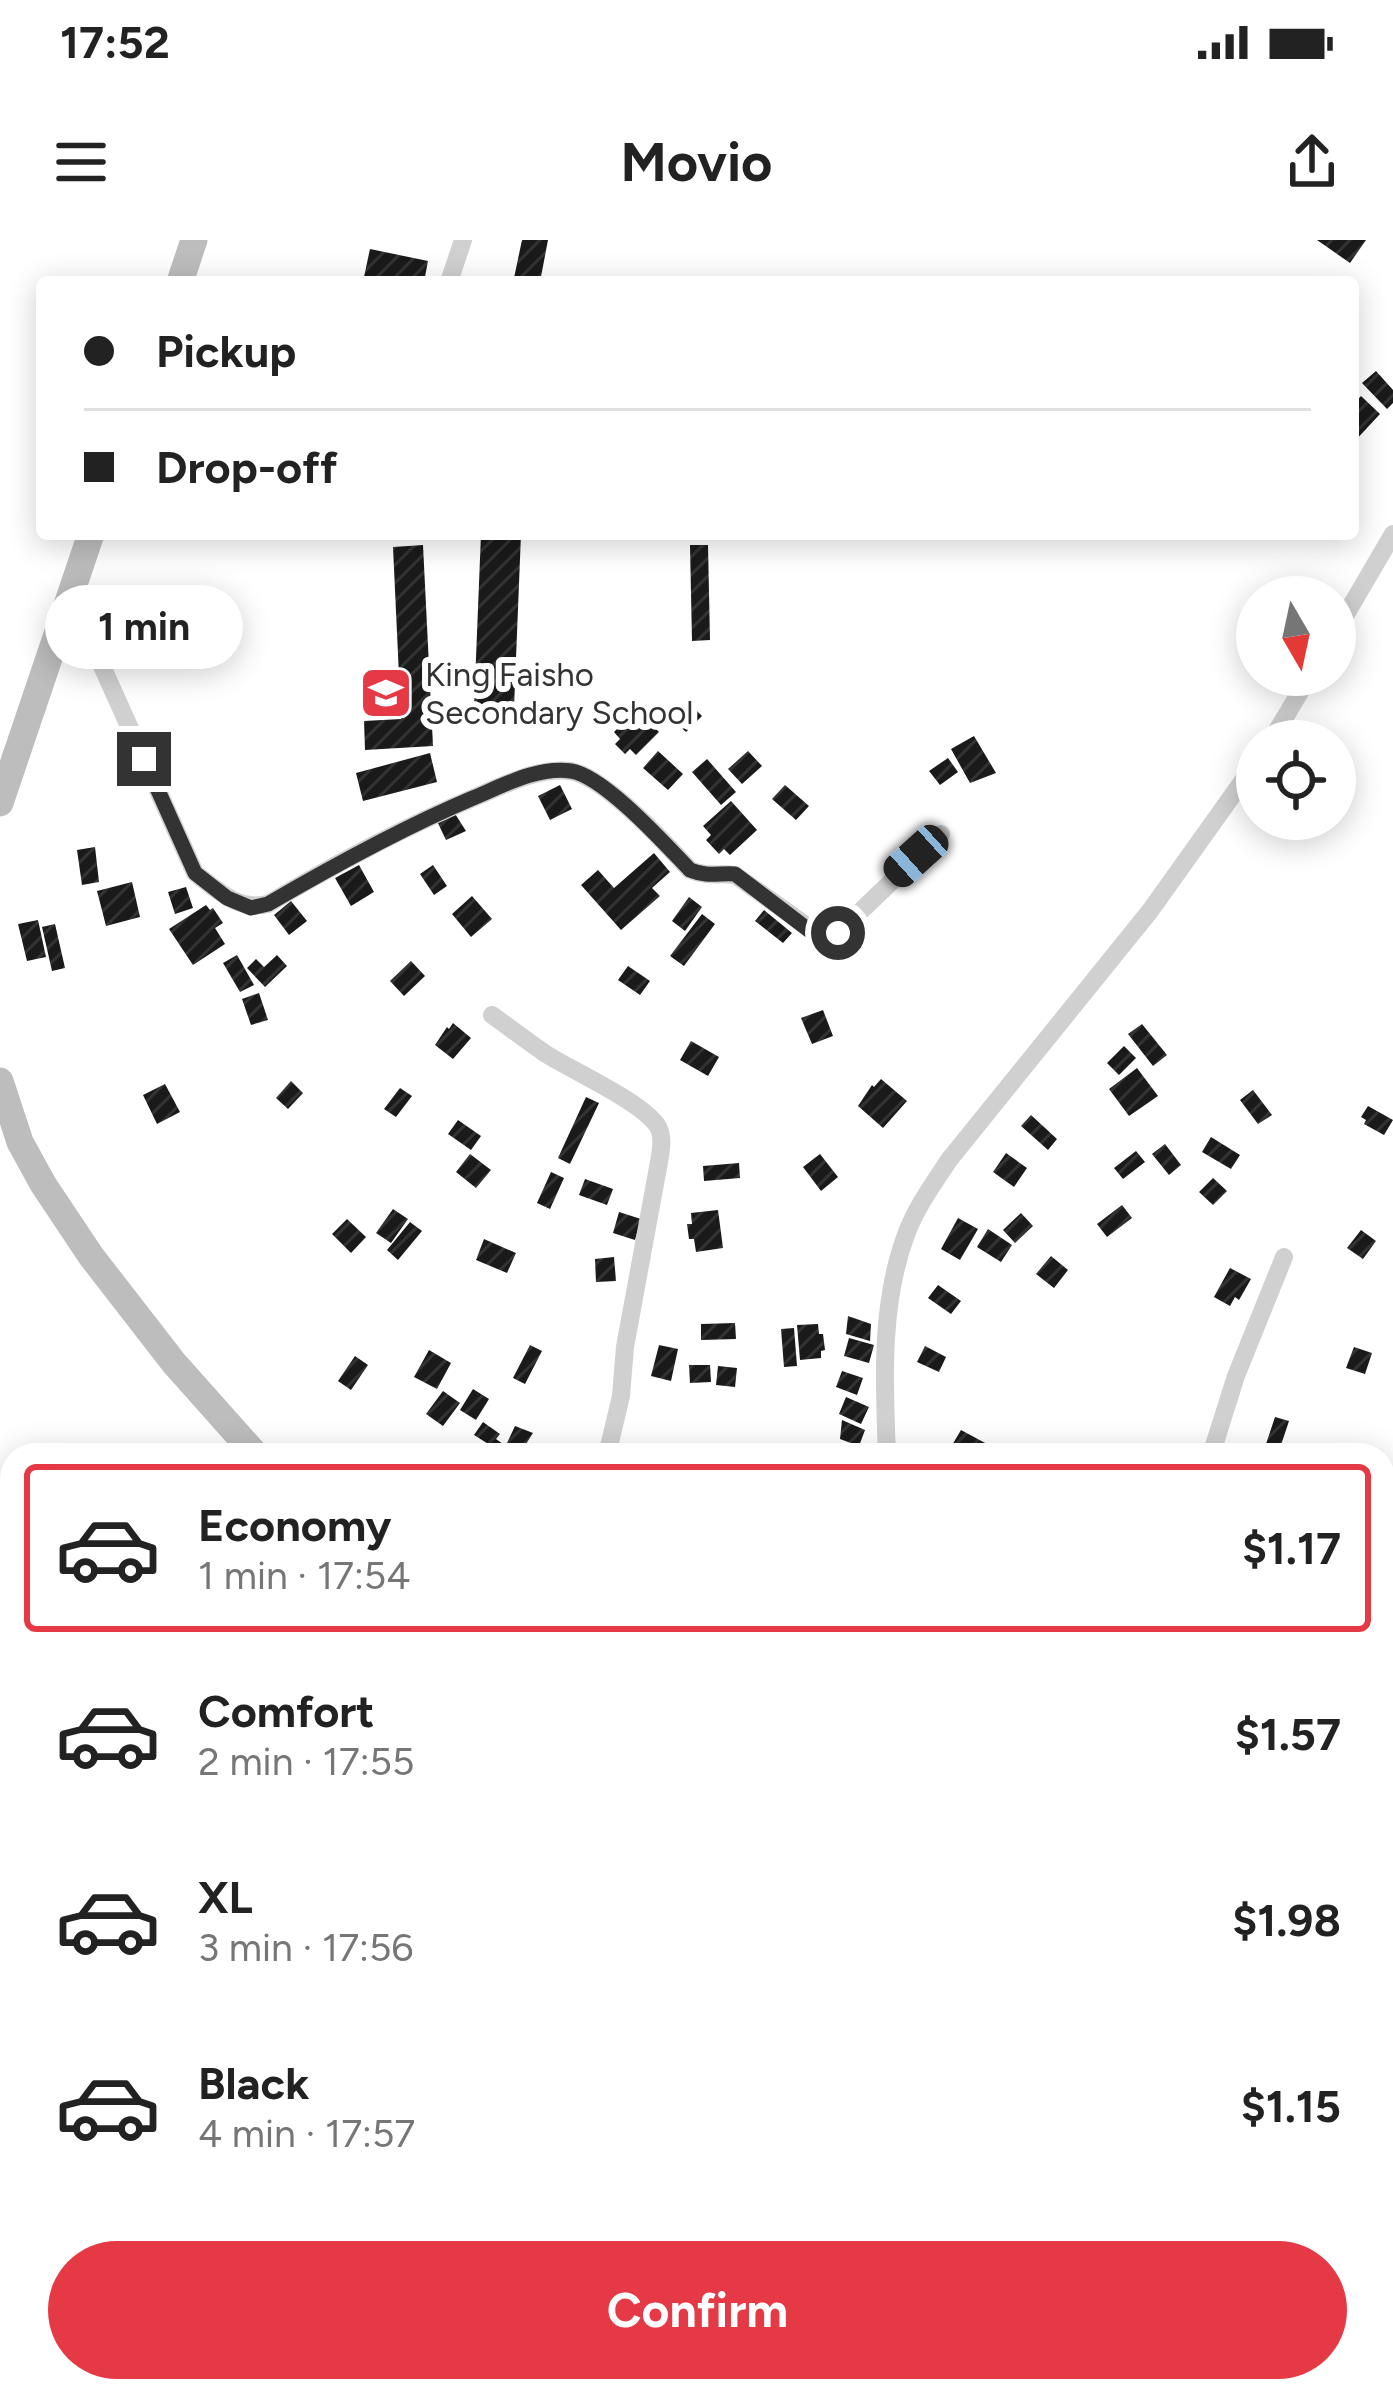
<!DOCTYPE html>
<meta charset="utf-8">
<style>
body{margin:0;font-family:Figtree,sans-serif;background:#f2f2f2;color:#222;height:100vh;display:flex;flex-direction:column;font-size:45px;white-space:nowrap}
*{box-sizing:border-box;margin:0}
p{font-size:39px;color:#767676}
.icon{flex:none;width:66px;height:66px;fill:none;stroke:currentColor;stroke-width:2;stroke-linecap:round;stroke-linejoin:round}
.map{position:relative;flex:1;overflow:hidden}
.details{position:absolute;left:0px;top:1203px;width:1395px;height:960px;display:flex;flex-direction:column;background:#fff;border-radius:36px 36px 0 0;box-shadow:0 6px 30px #0003}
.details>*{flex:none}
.guide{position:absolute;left:36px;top:36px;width:1323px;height:264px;border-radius:12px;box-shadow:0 6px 30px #0003;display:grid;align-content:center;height:264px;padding:0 48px;background:#fff}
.needle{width:78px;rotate:171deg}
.buttons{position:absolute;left:1236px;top:336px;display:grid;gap:24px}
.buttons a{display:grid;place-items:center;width:120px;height:120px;border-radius:50%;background:#fff;box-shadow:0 6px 30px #0003;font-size:60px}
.end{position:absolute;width:54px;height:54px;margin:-27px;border:15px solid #333;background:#fff;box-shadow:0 0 0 6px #fff}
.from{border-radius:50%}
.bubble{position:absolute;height:84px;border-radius:42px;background:#fff;box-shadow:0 6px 30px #0003;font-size:39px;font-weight:700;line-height:84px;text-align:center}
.car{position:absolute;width:36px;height:72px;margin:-36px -18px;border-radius:15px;box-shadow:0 0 9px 3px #0007;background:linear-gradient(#222 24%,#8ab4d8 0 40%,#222 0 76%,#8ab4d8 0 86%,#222 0)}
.guide b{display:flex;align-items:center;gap:42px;height:114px;font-size:45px}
.guide b+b{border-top:3px solid #e0e0e0}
.guide i{width:30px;height:30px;background:#222}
ul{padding:21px 0 0;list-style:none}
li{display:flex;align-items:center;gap:36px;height:168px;margin:0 24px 18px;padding:0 24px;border:6px solid transparent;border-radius:12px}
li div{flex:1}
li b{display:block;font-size:45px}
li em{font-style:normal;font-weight:700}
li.current{border-color:#e63946}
li>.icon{width:108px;height:108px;stroke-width:1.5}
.primary-button{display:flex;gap:24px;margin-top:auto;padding:24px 48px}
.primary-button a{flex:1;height:138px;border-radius:72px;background:#e63946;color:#fff;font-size:48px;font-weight:700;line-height:138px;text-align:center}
.status{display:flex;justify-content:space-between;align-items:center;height:84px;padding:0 60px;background:#fff;direction:ltr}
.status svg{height:33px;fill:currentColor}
header{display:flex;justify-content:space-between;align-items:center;height:156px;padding:0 48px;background:#fff;font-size:54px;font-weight:700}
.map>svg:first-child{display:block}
</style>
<div class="status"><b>17:52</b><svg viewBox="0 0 49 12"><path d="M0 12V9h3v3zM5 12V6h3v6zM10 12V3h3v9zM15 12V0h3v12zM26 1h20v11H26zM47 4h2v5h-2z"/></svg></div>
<header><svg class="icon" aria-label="menu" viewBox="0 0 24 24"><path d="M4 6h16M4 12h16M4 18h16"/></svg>Movio<svg class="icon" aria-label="share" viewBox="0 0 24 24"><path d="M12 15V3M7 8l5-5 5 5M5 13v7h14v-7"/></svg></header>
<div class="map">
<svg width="1393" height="2163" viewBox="0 0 1393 2163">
<defs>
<pattern id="building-hatch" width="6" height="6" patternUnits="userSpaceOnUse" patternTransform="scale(3)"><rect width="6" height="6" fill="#1a1a1a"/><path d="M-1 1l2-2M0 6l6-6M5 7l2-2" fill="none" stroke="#333"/></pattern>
</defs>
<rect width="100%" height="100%" fill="#fff"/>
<path fill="url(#building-hatch)" d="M522,0h26l-8,42 -26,-4z
M1317,0h49l-16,23z
M370,9l58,12 -4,21h-34l-26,-5z
M1376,131l17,19v13l-6,6 -25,-26z
M1361,156l19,18 -27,29v-38z
M481,294h40l-7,174 -40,-1z
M423,305l10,201 -68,4 -1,-29 37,-2 -8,-172z
M690,305h18l2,95 -18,1z
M688,462l14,14 -16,16 -14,-13z
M637,469l22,23 -23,23 -6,-6 -5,5 -10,-10 5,-5 -6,-7z
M974,496l22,37 -26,10 -19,-34z
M658,511l25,23 -15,16 -25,-22z
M748,511l14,15 -20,18 -14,-15z
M430,513l7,29 -74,19 -7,-28z
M948,518l10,14 -18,13 -11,-14z
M707,519l29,33 -15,13 -29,-33z
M560,545l12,24 -22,11 -12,-24z
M785,545l24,21 -13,14 -24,-21z
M731,561l26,29 -27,25 -6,-6 -5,5 -13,-14 5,-5 -8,-9z
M452,569l14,22 -20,9 -11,-23z
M95,607l4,35 -17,3 -5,-35z
M654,613l16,19 -18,16 8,8 -39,34 -40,-45 17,-15 16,18z
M359,625l15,27 -23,14 -16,-28z
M433,625l14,21 -13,9 -14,-21z
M132,642l8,35 -34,9 -9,-35z
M186,647l7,21 -18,6 -7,-22z
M472,656l20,23 -21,18 -19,-23z
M689,657l13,10 -17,24 -13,-10z
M291,661l16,20 -18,14 -15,-20z
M206,665l4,5 3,-2 10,15 -8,5 10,16 -32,21 -24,-36z
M764,670l28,23 -9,10 -28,-22z
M702,674l13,10 -31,42 -14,-10z
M38,680l8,37 -19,4 -9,-37z
M55,684l10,44 -13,3 -10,-44z
M237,715l17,30 -14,7 -17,-29z
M277,715l10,11 -22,21 -18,-19 9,-9 8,8z
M411,721l14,15 -21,20 -14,-15z
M628,726l22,15 -10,14 -22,-15z
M259,753l9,27 -17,5 -9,-26z
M823,770l10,26 -21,8 -11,-26z
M453,783l18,15 -18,21 -18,-14 12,-18 2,2z
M1142,784l25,31 -14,11 -25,-32z
M691,801l28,16 -11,19 -28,-16z
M1124,806l12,12 -17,17 -12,-12z
M1137,828l21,28 -29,20 -20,-27z
M881,839l26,22 -24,27 -25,-22 14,-21 2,2z
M291,841l12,12 -15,16 -12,-11z
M165,844l15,28 -23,12 -14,-29z
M400,848l12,8 -16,21 -12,-8z
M1253,850l19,25 -14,9 -18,-24z
M586,857l13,6 -29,61 -12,-6z
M1368,866l25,14 -9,15 -20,-11 2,-4 -5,-3z
M1031,875l26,24 -9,11 -27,-24z
M458,880l23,16 -10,14 -23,-16z
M1211,897l29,18 -9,14 -29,-17z
M1165,904l16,21 -12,10 -17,-21z
M1136,911l9,11 -22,17 -9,-11z
M1006,913l21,15 -13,19 -21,-15z
M470,914l21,16 -15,18 -20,-16z
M820,914l18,23 -17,14 -18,-24z
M739,923l1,15 -36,3 -1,-15z
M551,932l13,6 -14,31 -13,-6z
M1213,938l14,13 -14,14 -14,-13z
M585,939l28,10 -6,16 -28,-10z
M1122,965l10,13 -25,19 -10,-13z
M393,969l15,10 -17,24 -15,-10z
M718,970l5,38 -27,4 -2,-13h-5l-2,-15h5l-1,-11z
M619,972l22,7 -6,21 -22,-7z
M1021,973l12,13 -18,17 -12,-13z
M958,978l20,11 -18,31 -19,-11z
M347,979l19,18 -15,16 -19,-19z
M410,982l12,9 -24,29 -11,-10z
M988,989l24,16 -11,17 -24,-15z
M1361,990l15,11 -13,18 -16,-11z
M484,999l32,14 -9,20 -31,-13z
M1051,1016l17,14 -14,18 -18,-14z
M614,1017l2,24 -20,1 -1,-23z
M1230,1028l21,11 -12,21 -4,-3 -5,9 -16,-9z
M938,1045l23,16 -10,13 -23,-16z
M848,1076l23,8 -1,17 -24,-7z
M735,1083l1,16 -35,1v-16z
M818,1084l1,10h4l2,16 -4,1v7l-21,2 -3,-35z
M794,1088l3,38 -13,1 -3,-38z
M849,1098l25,7 -5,18 -25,-7z
M530,1105l12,6 -17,33 -12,-6z
M659,1105l19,4 -7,32 -20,-5z
M925,1106l21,11 -7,15 -22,-10z
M1354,1107l18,6 -7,21 -19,-6z
M429,1110l22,13 -14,26 -23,-12z
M355,1116l13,9 -17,25 -13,-9z
M689,1125h21l1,17 -21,1z
M718,1126l19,2 -2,19 -19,-2z
M842,1131l21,7 -6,17 -21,-8z
M473,1149l16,10 -13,21 -16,-10z
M443,1151l17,12 -17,23 -17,-12z
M846,1157l23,10 -8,17 -22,-10z
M1275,1177l14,4 -10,30 -14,-4z
M842,1180l23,10 -6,16 -19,-7z
M483,1182l17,12 -4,5 7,5 -5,6 -24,-15z
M515,1186l18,7 -14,22 -5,-2 3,-6 -10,-4z
M961,1190l26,14 -6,11h-27l-6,-3z"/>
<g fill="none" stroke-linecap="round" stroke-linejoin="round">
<path stroke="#d0d0d0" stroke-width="18" d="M449,42l14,-42
M70,355l125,278c23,18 43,38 73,31 67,-40 134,-76 205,-106 29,-12 65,-31 97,-27 34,5 96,73 120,99 17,7 28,3 45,5l86,61 10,1 7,-4 103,-99
M1335,393l58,-99
M1271,501l39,-66
M492,775c18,13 35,26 54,39 27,17 94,47 111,71 7,11 4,25 2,37l-34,185 -4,49 -14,59
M887,1215c-3,-73 -7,-153 20,-223 10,-26 27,-49 42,-72l201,-249 107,-150
M1211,1215l25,-79 48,-119
M0,1667l12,-23
M1383,1831h10"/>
<path stroke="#bdbdbd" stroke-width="27" d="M180,42l14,-42
M0,563l91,-269
M0,841l20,61 23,42 48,72 83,107 82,92
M1383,2012l10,7"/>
</g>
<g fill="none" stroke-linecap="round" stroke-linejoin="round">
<path stroke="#333" stroke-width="15" d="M144,519l51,114 32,25 24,10 17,-4c67,-39 134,-76 205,-106 29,-12 65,-32 98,-27 33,5 94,73 119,99 17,7 28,3 45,4l75,57c10,5 17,8 28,2"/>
</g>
<defs>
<g id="school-square" transform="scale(2.7)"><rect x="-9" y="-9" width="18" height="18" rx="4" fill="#e63946" stroke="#fff"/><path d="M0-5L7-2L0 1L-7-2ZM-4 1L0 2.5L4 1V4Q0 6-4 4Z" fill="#fff"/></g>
</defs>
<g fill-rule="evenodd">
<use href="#school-square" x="386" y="453"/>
</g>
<g text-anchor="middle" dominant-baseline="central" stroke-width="12" stroke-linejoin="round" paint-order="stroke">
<g font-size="33" fill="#333" stroke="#fff" text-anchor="start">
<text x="425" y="434">King Faisho<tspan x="425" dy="38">Secondary School</tspan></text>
</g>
</g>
</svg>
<div class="buttons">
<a><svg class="needle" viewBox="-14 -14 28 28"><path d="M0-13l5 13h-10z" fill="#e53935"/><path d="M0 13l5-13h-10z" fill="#767676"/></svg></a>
<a><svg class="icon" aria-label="locate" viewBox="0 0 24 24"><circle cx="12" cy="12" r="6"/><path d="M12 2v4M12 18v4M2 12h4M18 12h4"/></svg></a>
</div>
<i class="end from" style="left:838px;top:693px"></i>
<i class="end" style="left:144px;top:519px"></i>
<div class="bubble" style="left:45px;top:345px;width:198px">1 min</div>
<i class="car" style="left:916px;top:616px;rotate:228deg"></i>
<div class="guide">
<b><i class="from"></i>Pickup</b>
<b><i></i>Drop-off</b>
</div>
<section class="details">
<ul>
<li class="current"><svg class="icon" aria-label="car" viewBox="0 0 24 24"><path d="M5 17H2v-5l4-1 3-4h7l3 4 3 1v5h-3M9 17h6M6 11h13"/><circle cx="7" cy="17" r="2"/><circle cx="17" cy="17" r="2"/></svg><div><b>Economy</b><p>1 min · 17:54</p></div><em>$1.17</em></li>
<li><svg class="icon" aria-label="car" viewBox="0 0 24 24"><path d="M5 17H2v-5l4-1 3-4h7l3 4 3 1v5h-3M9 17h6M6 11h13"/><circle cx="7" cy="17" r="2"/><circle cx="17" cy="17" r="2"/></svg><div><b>Comfort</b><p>2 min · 17:55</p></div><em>$1.57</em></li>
<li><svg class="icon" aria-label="car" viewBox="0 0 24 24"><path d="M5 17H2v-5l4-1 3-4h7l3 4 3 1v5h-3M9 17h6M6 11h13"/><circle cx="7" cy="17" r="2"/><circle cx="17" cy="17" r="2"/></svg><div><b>XL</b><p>3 min · 17:56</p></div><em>$1.98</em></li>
<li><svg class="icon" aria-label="car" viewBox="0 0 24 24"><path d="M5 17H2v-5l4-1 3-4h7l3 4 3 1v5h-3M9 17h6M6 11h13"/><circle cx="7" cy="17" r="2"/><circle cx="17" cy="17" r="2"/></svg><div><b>Black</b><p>4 min · 17:57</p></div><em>$1.15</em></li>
</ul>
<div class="primary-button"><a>Confirm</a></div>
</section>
</div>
